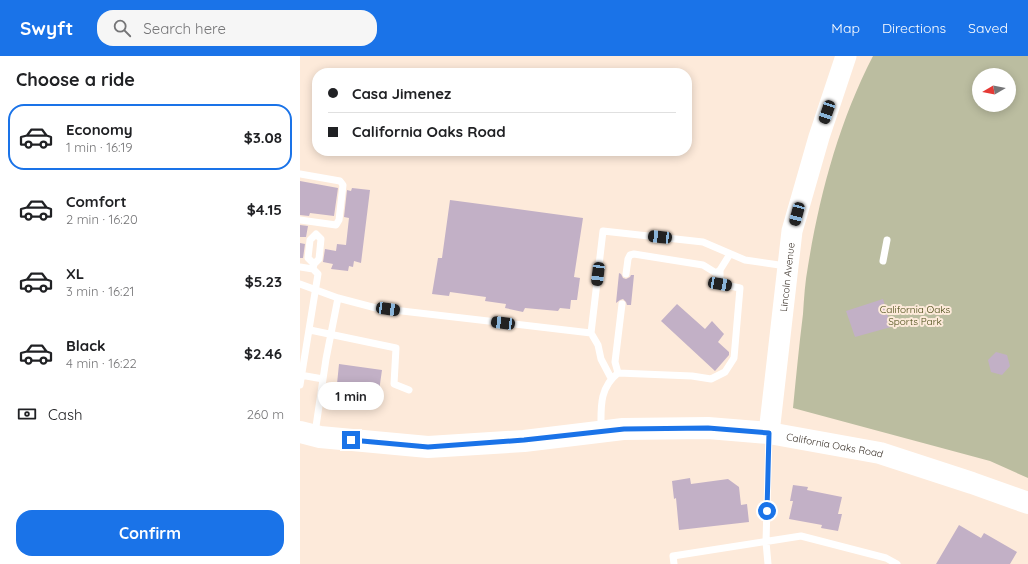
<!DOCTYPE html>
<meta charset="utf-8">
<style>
body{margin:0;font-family:Quicksand,sans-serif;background:#f6f6f6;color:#202124;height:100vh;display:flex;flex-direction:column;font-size:15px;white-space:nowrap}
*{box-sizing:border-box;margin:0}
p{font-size:13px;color:#757577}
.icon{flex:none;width:22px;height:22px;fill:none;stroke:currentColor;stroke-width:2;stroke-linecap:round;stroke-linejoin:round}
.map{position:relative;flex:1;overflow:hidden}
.panel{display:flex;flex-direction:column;background:#fff;width:300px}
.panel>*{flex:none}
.banner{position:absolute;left:12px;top:12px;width:380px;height:88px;border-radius:16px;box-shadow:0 2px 10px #0003;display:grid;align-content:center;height:88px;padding:0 16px;background:#fff}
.needle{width:26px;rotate:260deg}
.tools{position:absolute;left:672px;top:12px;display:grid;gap:8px}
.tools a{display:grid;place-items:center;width:44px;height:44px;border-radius:50%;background:#fff;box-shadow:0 2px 10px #0003;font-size:20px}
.end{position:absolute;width:18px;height:18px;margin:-9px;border:5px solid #1a73e8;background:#fff;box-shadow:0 0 0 2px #fff}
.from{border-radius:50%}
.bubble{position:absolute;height:28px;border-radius:14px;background:#fff;box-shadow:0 2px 10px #0003;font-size:13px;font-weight:700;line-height:28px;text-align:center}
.car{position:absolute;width:12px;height:24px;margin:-12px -6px;border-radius:5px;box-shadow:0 0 3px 1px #0007;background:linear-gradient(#222 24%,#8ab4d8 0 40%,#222 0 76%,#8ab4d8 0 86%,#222 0)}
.banner b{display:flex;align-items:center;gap:14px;height:38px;font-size:15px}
.banner b+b{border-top:1px solid #e0e0e0}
.banner i{width:10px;height:10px;background:#202124}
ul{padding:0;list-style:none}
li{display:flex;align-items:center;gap:12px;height:66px;margin:0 8px 6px;padding:0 8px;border:2px solid transparent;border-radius:16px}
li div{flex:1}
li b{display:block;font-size:15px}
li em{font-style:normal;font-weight:700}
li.active{border-color:#1a73e8}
li>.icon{width:36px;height:36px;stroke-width:1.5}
h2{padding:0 16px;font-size:18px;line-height:48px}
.pay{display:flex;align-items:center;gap:10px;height:44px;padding:0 16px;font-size:15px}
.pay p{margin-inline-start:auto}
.primary-button{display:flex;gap:8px;margin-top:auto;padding:8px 16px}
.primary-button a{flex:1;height:46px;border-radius:16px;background:#1a73e8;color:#fff;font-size:16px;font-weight:700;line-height:46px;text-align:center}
header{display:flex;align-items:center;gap:24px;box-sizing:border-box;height:56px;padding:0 20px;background:#1a73e8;color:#fff}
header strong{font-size:19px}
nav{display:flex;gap:22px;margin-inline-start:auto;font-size:14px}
.search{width:280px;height:36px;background:#f6f6f6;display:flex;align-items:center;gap:10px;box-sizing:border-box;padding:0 14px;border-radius:16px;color:#757577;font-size:15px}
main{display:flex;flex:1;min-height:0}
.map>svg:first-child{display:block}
</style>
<header>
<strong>Swyft</strong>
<div class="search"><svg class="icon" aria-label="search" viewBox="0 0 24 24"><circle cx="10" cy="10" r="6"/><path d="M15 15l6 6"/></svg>Search here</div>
<nav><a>Map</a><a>Directions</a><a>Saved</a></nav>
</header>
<main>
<section class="panel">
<h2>Choose a ride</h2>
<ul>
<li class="active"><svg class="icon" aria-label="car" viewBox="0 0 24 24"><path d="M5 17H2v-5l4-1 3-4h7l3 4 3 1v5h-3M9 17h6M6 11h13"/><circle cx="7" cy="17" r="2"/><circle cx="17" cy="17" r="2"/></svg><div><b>Economy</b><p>1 min · 16:19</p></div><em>$3.08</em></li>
<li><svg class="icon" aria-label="car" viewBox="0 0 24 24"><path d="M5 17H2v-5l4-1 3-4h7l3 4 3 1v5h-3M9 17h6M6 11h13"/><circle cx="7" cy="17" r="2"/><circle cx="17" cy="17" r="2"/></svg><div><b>Comfort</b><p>2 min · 16:20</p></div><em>$4.15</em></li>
<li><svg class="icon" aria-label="car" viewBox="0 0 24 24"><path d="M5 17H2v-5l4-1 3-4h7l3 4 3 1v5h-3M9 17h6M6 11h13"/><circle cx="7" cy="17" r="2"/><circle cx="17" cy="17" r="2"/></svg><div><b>XL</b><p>3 min · 16:21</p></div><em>$5.23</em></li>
<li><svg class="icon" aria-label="car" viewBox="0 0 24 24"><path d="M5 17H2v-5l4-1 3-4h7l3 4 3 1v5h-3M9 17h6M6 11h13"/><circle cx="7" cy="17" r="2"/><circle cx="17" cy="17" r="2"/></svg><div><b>Black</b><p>4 min · 16:22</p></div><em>$2.46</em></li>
</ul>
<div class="pay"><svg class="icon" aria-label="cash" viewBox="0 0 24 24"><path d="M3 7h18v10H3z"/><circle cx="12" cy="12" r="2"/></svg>Cash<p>260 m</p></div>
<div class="primary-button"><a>Confirm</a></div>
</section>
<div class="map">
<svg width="728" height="508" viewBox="0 0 728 508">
<rect width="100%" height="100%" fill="#fdeada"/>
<path fill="#bbbda0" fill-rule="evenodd" d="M573,0h155v422l-38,-17 -197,-53c3,-31 6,-62 10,-94 1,-16 2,-32 5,-48 12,-73 31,-144 65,-210zM679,19h30v30h-30z"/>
<path fill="#c2b0c6" d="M0,125l38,7 -4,28 -24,-3 -1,3 -9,-1z
M52,132l18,2 -9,73 -7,-2 -1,6 -4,-1 -1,5 -17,-2 2,-5 -10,-2 2,-13 11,2 1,-7 9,1 3,-27 -5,-1 3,-27 4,1z
M150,144l133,18 -9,59 6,1 -3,22h-6l-1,9 -10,-1 -2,3 -33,-3 -2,4 -18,-4 1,-4 -21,-3 1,-4 -36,-5 -1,4 -17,-2 6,-36h4z
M0,169l8,1 -2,11h-6z
M0,187l5,1 -2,14h-3z
M319,217l2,1 2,4 3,1 4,-2 1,-2h3l-3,30h-4l-1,-3 -3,-3 -3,1 -4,3z
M583,243l8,28 -36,10 -9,-26z
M377,248l28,25 7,-8 12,13 -6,8 11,10v3l-14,16 -54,-50z
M696,296l11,3 3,11 -8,9 -11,-3 -3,-12z
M39,308l43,6 -3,21 -42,-7z
M390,422l1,6 37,-5 11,8 2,18 6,-1 2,18 -70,8 -3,-32 -2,1 -2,-18z
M493,429l15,2 -1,3 35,7 -4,17h4l-4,17 -17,-3 1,-3 -33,-6 4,-18h-3z
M659,469l22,13 3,-5 33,19 -7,12h-74z"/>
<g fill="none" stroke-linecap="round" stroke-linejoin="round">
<path stroke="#fff" stroke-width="7" d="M0,118l40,7 3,4 -4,35 -3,5 -36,-5
M583,205l4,-21
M0,211l13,2 5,5 -18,111
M13,213l1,-5 5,-5 2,-20 -5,-5 -6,6 -2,18 6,6
M326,218l2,-15 2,-4 4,-1 69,11 13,8 4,-3
M0,228l38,14 38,10 215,25
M10,274l86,18 -2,36 15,6
M318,317l-3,-11 7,-58
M0,319l23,4
M311,322l-10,-19 -3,-14 -7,-12 12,-102 100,11 42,18 41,6
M301,373c0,-21 -2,-41 17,-56l74,3 19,3 14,-7 9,-14 6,-70 -20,-4v-14l10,-16
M15,377l11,-74 12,-61
M374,508l-1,-8 128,-20 85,22 11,6
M468,508l-2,-22 3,-107"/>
<path stroke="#fff" stroke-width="21" id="s1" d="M469,377l23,-202 27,-94 27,-81"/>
<path stroke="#fff" stroke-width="22" id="s2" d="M0,376l20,5 108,10 96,-6 99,-12 85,-1 61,5 111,20 92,30 56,20"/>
</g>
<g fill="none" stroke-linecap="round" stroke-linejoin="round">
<path stroke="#1a73e8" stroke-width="5" d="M51,384l77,7 96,-7 100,-11 84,-1 61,5 -2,78"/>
</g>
<g text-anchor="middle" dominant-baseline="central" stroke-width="4" stroke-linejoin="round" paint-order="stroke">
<g font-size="10" fill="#3d342c" stroke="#fdeada">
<text stroke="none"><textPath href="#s1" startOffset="157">Lincoln Avenue</textPath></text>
<text stroke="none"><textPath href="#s2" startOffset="538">California Oaks Road</textPath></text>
</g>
<g font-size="10" fill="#484a13" stroke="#fdeada">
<text x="615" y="253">California Oaks<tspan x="615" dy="12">Sports Park</tspan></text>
</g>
</g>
</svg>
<div class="tools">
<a><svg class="needle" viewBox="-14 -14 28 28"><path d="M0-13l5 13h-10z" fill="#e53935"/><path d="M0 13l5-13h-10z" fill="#757577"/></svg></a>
</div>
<i class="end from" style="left:467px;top:455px"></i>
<i class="end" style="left:51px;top:384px"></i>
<div class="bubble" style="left:18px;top:326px;width:66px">1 min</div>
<i class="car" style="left:527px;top:56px;rotate:199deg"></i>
<i class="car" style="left:497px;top:158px;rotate:195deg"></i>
<i class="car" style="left:360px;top:181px;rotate:276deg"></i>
<i class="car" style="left:298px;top:218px;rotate:187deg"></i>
<i class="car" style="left:420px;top:228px;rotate:100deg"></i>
<i class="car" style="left:88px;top:253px;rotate:98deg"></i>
<i class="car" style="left:203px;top:267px;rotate:277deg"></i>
<div class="banner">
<b><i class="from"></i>Casa Jimenez</b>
<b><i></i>California Oaks Road</b>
</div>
</div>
</main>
